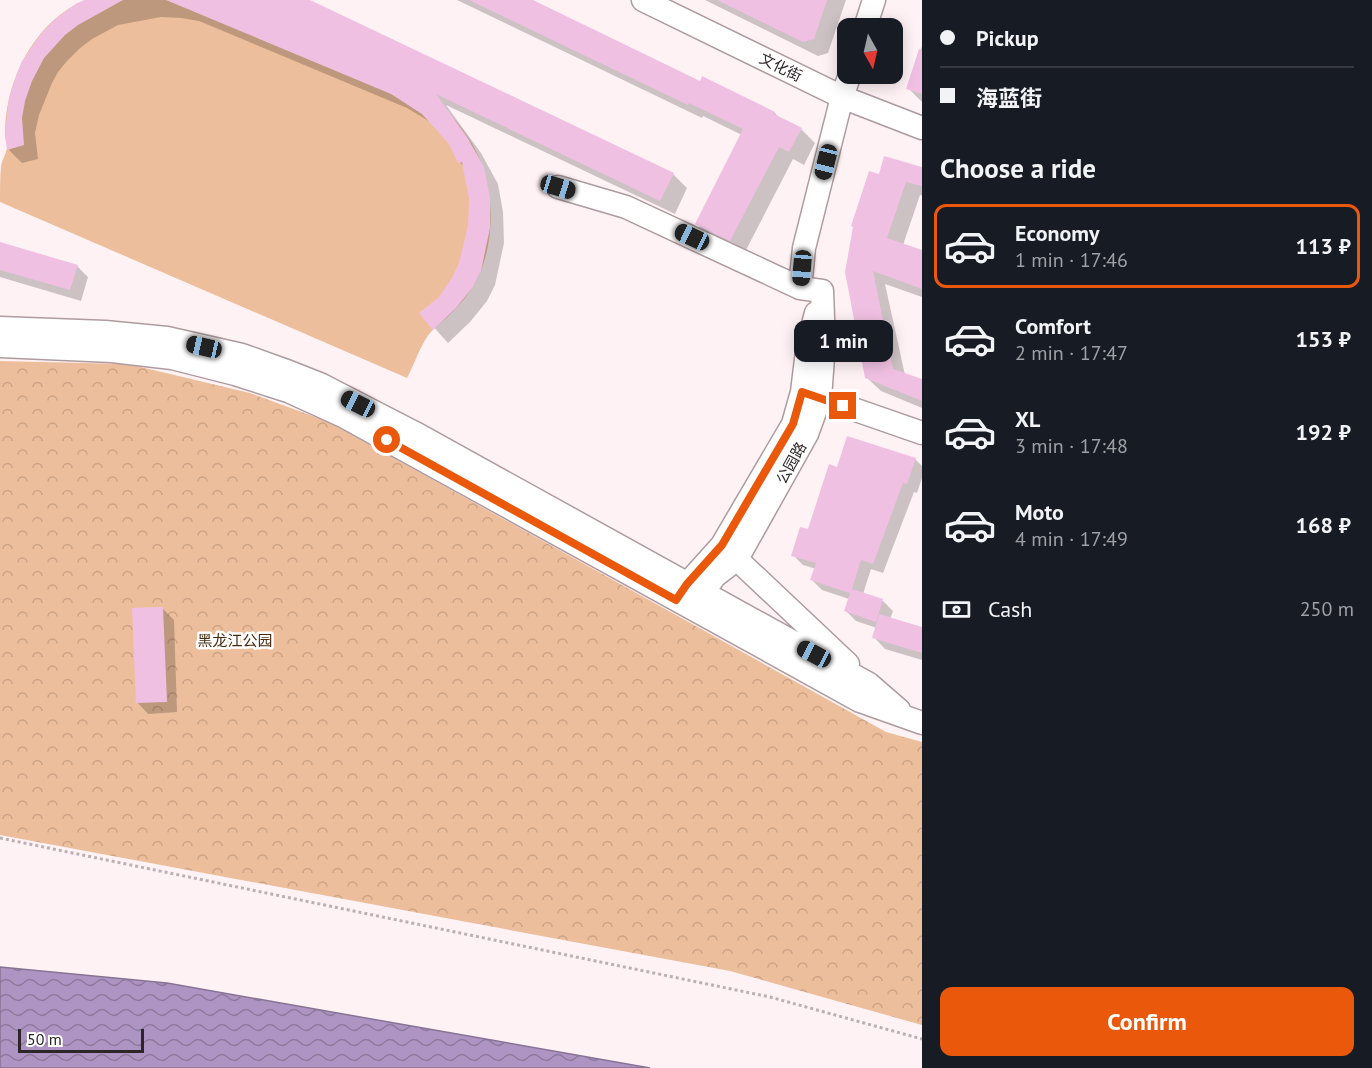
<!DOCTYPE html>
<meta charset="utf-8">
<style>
body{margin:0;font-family:"PT Sans","Noto Sans SC",sans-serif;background:#242831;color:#f1f3f6;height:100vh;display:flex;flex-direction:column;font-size:22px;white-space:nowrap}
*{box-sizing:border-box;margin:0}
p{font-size:20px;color:#9ea1a6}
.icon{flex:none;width:33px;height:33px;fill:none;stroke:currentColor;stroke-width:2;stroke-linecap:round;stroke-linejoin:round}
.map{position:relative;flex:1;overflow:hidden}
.side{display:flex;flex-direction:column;background:#171b24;width:450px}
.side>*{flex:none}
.top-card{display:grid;align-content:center;height:132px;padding:0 18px;background:#171b24}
.needle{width:39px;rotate:172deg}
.buttons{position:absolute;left:837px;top:18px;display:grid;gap:12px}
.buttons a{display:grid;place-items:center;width:66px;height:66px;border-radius:12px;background:#171b24;box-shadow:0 3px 15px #0003;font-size:30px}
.scale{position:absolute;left:18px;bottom:15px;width:126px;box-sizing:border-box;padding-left:6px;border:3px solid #2d2527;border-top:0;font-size:16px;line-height:21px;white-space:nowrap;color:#2d2527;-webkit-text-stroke:4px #fff;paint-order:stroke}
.end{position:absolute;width:27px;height:27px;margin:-14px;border:8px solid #ea580c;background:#fff;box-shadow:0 0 0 3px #fff}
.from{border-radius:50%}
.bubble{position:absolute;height:42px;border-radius:12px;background:#171b24;box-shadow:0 3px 15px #0003;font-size:20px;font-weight:800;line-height:42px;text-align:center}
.car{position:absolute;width:18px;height:36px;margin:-18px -9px;border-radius:8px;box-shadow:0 0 4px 2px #0007;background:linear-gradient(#222 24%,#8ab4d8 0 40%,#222 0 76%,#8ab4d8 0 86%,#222 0)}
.top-card b{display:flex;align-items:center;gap:21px;height:57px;font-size:22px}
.top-card b+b{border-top:2px solid #363941}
.top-card i{width:15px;height:15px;background:#f1f3f6}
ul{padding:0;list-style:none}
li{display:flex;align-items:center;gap:18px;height:84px;margin:0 12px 9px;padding:0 6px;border:3px solid transparent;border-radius:12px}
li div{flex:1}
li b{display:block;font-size:22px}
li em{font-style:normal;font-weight:800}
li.on{border-color:#ea580c}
li>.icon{width:54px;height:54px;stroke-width:1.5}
h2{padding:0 18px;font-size:27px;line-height:72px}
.pay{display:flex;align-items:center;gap:15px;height:66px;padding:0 18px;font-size:22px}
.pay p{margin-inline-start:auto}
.button{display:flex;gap:12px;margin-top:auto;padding:12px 18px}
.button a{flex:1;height:69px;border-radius:12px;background:#ea580c;color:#fff;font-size:24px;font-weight:800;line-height:69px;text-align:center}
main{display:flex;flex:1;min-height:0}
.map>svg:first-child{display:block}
</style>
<main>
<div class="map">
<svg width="922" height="1068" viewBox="0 0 922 1068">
<defs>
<pattern id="park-crowns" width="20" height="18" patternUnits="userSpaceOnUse" patternTransform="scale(1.5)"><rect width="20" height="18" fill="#edbe9b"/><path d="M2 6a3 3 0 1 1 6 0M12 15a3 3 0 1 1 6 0" fill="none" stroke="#cca386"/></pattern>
<pattern id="water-waves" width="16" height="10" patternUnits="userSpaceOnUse" patternTransform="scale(1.5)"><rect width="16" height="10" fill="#ae94c2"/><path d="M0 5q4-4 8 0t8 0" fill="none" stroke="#8e799e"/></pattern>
</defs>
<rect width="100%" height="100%" fill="#fff2f4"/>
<path fill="url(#park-crowns)" d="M0,361l128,3 122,29 79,29 557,310 36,10v283l-192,-54 -730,-136z"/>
<path fill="#edbe9b" d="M85,0h126l228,104c17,15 32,34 41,56 15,39 15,88 -6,125 -8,13 -19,25 -30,35 -6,5 -13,11 -17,17 -8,12 -13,28 -20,41l-407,-176c0,-11 0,-25 1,-36 1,-6 5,-12 6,-18 0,-4 -2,-9 -2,-13 0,-6 0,-13 1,-19 6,-48 33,-96 79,-116z"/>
<path fill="url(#water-waves)" stroke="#877394" stroke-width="1.5" d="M0,967l167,16 483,85h-650z"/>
<path fill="#0003" d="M89,0h217l367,174 14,14 -12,26 -229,-109 35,48 17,31 5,28 1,31 -9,42 -8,16 -17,21 -22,21 -27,-30 19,-15 14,-22 7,-13 9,-37 1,-27 -7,-32 -4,-5 -10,-19 -15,-18 -28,-17 -208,-87 -18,-3 -20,-1 -43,8 -26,14 -13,10 -12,12 -9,11 -6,11 -13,32 -4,18 3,26 -16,4 -14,-14 23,-100z
M457,0h72l172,83 2,-5 72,35 5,6 21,10 14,14 -11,22 -11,-6 -49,95 -34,-16 -13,-14 45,-89 -39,-19 -1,2z
M705,0h141l-18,53 -10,3z
M922,46v56l-14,-14z
M922,168v27h-2l-17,50 19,7v45l-37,-13 20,91 17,6v27l-41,-17 -15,-14 -19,-105 33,-96z
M0,244l77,22 11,11 -7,24 -81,-24z
M915,459l7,7v12l-5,15 -3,-1 -31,81 -12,-4 -8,25 20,7 10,10 -3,8 32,9v32l-37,-11 -11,-12 3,-9 -21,-7 -10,-10 3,-12 -27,-9 -10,-10 4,-11 -13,-4 -10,-10 16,-24 29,-62z
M162,608l12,12 3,92 -29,2 -11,-12z"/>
<path fill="#f0c0e2" d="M85,0h38l-45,25 -13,10 -21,23 -12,23 -7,20 -3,17 2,27 -17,5 -2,-16 4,-36 7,-22 6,-15 18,-26 14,-15 23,-17z
M166,0h144l364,173 -14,28 -224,-107 31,43 17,30 6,30v31l-9,43 -8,16 -17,21 -23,22 -14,-17 20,-16 14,-21 6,-13 9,-37 1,-27 -7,-37 -4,1 -9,-19 -27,-30 -31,-20z
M469,0h64l167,81 2,-5 73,36 -1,2 28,14 -13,24 -10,-5 -49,94 -35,-17 48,-95 -54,-26 -1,2z
M717,0h110l-13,39 -11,3z
M919,49l3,1v44l-16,-5z
M884,156l38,11v19l-16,-4 -19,56 35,12v39l-49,-18 20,98 29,10v22l-57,-23 -20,-106 8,-45 -2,-1 18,-55 10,3z
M0,242l78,23 -8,25 -70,-20z
M847,436l69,22 -9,26 -4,-1 -30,81 -12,-4 -9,29 31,10 -7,23 -32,-11 6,-18 -40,-13 6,-17 -25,-7 9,-29 8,2 21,-65 8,3z
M163,607l4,95 -31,1 -4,-95z
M879,614l43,13v26l-50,-15z"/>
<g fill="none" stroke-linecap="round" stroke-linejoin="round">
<g stroke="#ae9b9f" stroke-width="25">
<path id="minor" d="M643,0l199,97 80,31
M865,28l9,-28
M558,187l68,20 174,81 22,3
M800,288l4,-40 38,-151 8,-23
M0,328l105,4 62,6 75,17 42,15 38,15 93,48 454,251 30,26
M0,346l112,5 60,7 63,16 53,17 57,26 515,284 62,22
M807,393l115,40
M726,549l122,115
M679,596l8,-12 35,-39 71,-121 9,-32 6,-49 8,-30
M694,605l21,-29 22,-17 70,-125 13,-36 4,-54 -2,-53"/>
</g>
<path stroke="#bbb0b2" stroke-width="3" stroke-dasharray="3 3" stroke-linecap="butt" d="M0,838l770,159 152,42"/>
<use href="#minor" stroke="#fff" stroke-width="22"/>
</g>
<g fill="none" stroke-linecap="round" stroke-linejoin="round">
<path stroke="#ea580c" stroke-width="8" d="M387,440l289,160 11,-16 35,-39 71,-121 9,-32 41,14"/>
</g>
<g text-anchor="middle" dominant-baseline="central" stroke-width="5" stroke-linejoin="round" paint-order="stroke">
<g font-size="15" fill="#2d2527" stroke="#fff">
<text transform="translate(781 67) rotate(26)">文化街</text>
<text transform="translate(791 463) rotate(-61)">公园路</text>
</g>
<g font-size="15" fill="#48290e" stroke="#fff">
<text x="235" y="640">黑龙江公园</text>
</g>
</g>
</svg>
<div class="buttons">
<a><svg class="needle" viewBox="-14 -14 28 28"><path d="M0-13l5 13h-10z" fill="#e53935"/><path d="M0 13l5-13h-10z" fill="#9ea1a6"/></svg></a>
</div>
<div class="scale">50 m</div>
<i class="end from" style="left:387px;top:440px"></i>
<i class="end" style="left:843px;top:406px"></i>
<div class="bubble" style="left:794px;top:320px;width:99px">1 min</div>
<i class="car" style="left:826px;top:162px;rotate:194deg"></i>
<i class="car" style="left:558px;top:187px;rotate:107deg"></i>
<i class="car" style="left:692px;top:237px;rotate:295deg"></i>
<i class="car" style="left:802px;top:268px;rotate:185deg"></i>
<i class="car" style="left:204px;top:347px;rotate:283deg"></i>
<i class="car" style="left:358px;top:404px;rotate:297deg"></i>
<i class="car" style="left:814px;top:654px;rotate:298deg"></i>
</div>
<section class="side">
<div class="top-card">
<b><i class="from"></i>Pickup</b>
<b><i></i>海蓝街</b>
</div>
<h2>Choose a ride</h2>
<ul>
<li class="on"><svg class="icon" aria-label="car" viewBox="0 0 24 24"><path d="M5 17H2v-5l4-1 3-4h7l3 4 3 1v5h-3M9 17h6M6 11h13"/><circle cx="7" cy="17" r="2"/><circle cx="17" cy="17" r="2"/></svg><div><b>Economy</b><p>1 min · 17:46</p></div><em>113 ₽</em></li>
<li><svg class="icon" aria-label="car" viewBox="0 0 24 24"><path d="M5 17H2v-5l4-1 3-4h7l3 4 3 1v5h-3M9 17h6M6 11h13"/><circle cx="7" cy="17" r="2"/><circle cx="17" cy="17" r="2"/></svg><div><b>Comfort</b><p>2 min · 17:47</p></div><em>153 ₽</em></li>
<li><svg class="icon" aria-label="car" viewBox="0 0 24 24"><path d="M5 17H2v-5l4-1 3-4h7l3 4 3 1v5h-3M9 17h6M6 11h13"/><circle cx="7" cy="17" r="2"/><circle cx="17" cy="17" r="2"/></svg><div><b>XL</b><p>3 min · 17:48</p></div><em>192 ₽</em></li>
<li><svg class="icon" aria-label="car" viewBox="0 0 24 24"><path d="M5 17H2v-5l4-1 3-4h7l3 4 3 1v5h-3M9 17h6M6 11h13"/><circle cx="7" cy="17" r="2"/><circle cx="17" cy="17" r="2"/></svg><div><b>Moto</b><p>4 min · 17:49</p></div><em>168 ₽</em></li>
</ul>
<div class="pay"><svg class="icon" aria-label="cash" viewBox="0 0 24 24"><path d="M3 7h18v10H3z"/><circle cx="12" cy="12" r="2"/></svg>Cash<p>250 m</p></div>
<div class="button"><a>Confirm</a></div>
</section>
</main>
